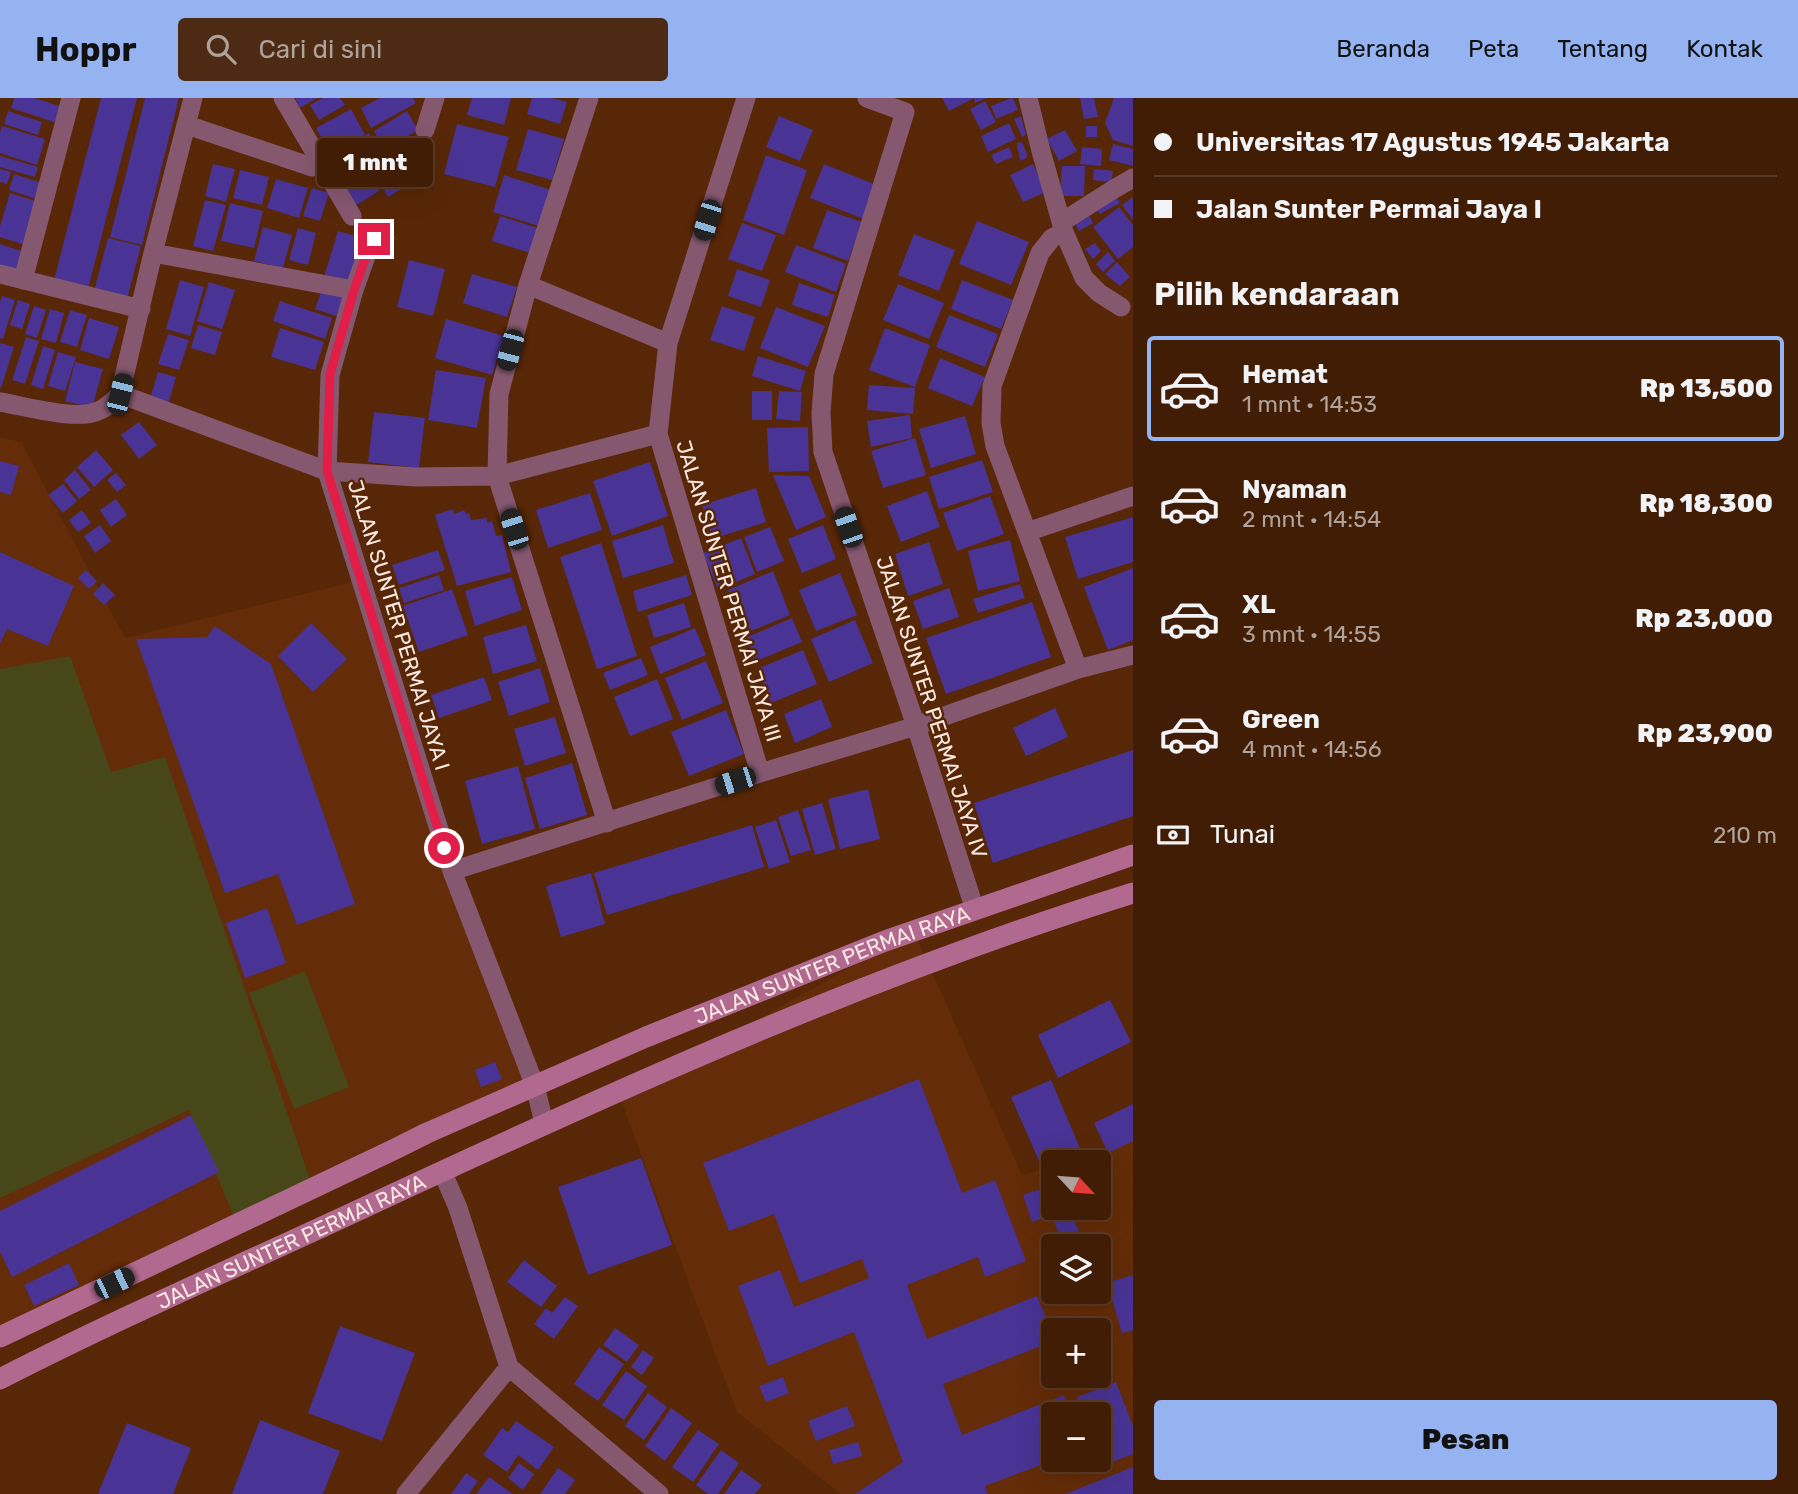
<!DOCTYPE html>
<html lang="id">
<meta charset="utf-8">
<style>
body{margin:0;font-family:Rubik,sans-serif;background:#4c2a13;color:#f1f3f6;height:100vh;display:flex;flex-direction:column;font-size:26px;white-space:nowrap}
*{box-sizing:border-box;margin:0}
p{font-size:23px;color:#aea29a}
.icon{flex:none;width:38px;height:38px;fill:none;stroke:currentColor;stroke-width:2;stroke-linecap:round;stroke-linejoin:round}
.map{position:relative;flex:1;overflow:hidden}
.sheet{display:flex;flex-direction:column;background:#421d05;width:665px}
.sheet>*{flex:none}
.banner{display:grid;align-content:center;height:154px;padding:0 21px;background:#421d05}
.needle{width:46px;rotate:116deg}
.buttons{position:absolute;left:1041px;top:1052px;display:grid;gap:14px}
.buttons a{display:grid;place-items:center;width:70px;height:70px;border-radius:7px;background:#421d05;box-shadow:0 7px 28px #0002,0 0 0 2px #5a3b27;font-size:35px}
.end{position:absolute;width:32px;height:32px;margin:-16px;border:9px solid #e11d48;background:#fff;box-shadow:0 0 0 4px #fff}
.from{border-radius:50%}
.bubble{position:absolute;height:49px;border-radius:7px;background:#421d05;box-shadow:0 7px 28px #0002,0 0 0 2px #5a3b27;font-size:23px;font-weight:800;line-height:49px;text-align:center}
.car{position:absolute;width:21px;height:42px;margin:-21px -10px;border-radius:9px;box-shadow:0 0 5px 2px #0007;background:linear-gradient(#222 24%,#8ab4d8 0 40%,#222 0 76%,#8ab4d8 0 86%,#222 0)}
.banner b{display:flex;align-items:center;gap:24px;height:66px;font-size:26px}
.banner b+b{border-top:2px solid #5a3b27}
.banner i{width:18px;height:18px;background:#f1f3f6}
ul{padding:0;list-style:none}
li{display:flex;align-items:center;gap:21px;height:105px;margin:0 14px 10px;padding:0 7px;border:4px solid transparent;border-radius:7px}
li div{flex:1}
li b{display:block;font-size:26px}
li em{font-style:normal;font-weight:800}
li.active{border-color:#95b2f1}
li>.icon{width:63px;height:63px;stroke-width:1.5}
h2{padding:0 21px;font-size:32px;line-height:84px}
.pay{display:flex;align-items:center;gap:18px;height:77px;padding:0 21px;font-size:26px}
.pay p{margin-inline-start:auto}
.action{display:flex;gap:14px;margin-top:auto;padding:14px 21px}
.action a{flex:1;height:80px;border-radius:7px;background:#95b2f1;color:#111;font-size:28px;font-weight:800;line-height:80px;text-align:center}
header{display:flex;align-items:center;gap:42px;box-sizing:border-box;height:98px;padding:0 35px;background:#95b2f1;color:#111}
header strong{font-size:33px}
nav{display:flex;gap:38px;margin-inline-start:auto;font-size:24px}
.search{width:490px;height:63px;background:#4c2a13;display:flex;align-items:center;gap:18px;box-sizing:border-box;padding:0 24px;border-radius:7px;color:#aea29a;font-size:26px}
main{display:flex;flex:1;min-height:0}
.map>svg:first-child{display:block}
</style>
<header>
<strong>Hoppr</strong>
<div class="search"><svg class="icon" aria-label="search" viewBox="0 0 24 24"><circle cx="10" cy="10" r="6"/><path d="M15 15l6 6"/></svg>Cari di sini</div>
<nav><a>Beranda</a><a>Peta</a><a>Tentang</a><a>Kontak</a></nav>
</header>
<main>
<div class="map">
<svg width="1133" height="1396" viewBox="0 0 1133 1396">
<rect width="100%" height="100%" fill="#582707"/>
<path fill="#642c08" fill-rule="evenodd" d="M0,339l21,5 104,196 236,-58 174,505 -535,252z
M914,833l108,244 31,-9 1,42h45v-46h-35l69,-22v354h-292l-104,-82 -117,-314zM1054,1148h45v46h-45zM1054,1232h45v46h-45zM1054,1316h45v46h-45z"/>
<path fill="#484719" d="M70,558l41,116 54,-15 148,431 -76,36 -48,-114 -189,88v-529z
M305,873l44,116 -55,22 -45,-116z"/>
<path fill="#493394" d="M14,0h20l29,9 -6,16 -46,-15z
M101,0h36l-50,195 -34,-9z
M145,0h34l-37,147 -32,-8z
M295,0h22l-17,10z
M323,0h17l5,7 -26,15 -9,-15z
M380,0h33l3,5 -45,25 -10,-20z
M472,0h39l-7,27 -37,-10z
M532,0h20l15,4 -7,22 -33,-10z
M942,0h45l-12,5 -1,-5 -25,13z
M1011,0h2l5,12 -22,9 -5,-13z
M1080,0h14l4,19 -14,2z
M1114,0h19v48l-20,-6 -8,-17z
M985,3l11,21 -15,8 -11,-21z
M351,11l14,26 -35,18 -14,-25z
M8,13l34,11 -4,13 -34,-11z
M407,13l11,19 -33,20 -11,-19z
M779,18l34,14 -13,31 -34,-14z
M1021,18l5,19 -4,2 -8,-18z
M1009,25l7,16 -28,13 -7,-16z
M457,26l52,13 -14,50 -51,-13z
M2,28l43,13 -8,26 -37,-12v-20z
M1086,28h11v11h-11z
M528,31l36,10 -12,41 -36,-10z
M1065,32l12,21 -18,10 -12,-22z
M369,35l12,21 -42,26 -13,-21z
M418,38l18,31 -17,10 -18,-31z
M1022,44l6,15 -8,4 -3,-18z
M1113,46l20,5v17l-24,-6z
M1009,49l4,10 -17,7 -5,-9z
M1082,49l20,2 -1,17 -21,-2z
M766,57l41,15 -23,65 -41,-15z
M0,58l38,11 -3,10 -35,-10z
M401,61l16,23 -9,6 -16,-23z
M213,66l22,5 -9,33 -21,-6z
M824,66l55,22 -13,34 -56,-22z
M1033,66l13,28 -23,10 -13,-27z
M1062,68h23l-1,30h-24z
M365,70l14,23 -24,15 -14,-23z
M0,71l11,3 -4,12 -7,-2z
M1094,71l19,2 -2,11 -18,-2z
M240,72l29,7 -7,28 -29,-7z
M392,72l11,18 -15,9 -10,-18z
M14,76l28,9 -5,16 -28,-9z
M504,77l47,15 -12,36 -46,-14z
M276,81l32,9 -9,30 -32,-10z
M312,90l17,5 -9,28 -17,-5z
M10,95l29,9 -14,43 -25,-8v-11z
M1115,96l5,9 -20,11 -5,-6z
M1133,99v23l-11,-15z
M205,102l21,5 -13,46 -20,-5z
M230,105l33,8 -9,37 -33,-7z
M1119,109l14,18v22l-15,12 -25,-32z
M827,112l35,12 -14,39 -35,-13z
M1087,113l6,12 -14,8 -6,-12z
M500,118l38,12 -8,25 -38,-12z
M977,123l52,21 -18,43 -52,-21z
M742,125l34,12 -14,36 -34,-12z
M263,129l29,8 -9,33 -29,-7z
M298,130l18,5 -8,32 -19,-5z
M338,133l25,7 -14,46 -25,-7z
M914,136l41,16 -16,41 -41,-16z
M108,140l33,8 -14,53 -33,-8z
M1095,145l6,8 -8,8 -8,-10z
M0,146l25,8 -7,19 -18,-6z
M796,147l50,19 -10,28 -51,-20z
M1108,154l7,9 -12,11 -7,-8z
M409,162l36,9 -12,47 -36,-9z
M1117,164l13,15 -10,9 -15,-12z
M737,171l33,11 -9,27 -33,-11z
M472,176l45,13 -10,30 -44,-14z
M180,182l24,7 -14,49 -24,-7z
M962,182l51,20 -12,29 -50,-20z
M209,184l26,8 -13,39 -25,-8z
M799,185l36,12 -7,22 -36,-12z
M898,186l46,19 -15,36 -46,-19z
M322,191l27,9 -7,20 -27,-9z
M2,198l13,4 -12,39 -3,-1v-36z
M18,202l12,4 -8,25 -12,-4z
M280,203l52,17 -7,21 -52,-18z
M34,208l12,4 -9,28 -12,-4z
M722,208l33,11 -11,34 -34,-11z
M776,209l49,19 -17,41 -48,-19z
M50,211l14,4 -8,30 -15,-4z
M70,212l17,5 -10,32 -17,-5z
M949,217l49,19 -13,33 -49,-20z
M89,220l30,9 -10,32 -29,-9z
M446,221l58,17 -12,39 -57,-17z
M198,227l24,7 -7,23 -24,-7z
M280,230l44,14 -9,28 -44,-13z
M885,230l45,17 -15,42 -46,-17z
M168,236l21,6 -10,30 -21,-6z
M26,239l13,4 -14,43 -13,-4z
M0,245l14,4 -13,41h-1z
M43,248l12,4 -12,39 -12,-4z
M58,254l18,5 -11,34 -17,-5z
M758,258l48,15 -6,20 -48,-15z
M940,260l45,19 -13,29 -44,-18z
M75,264l28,7 -11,39 -27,-7z
M436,272l50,8 -9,50 -49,-8z
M158,274l18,5 -9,30 -18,-5z
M869,287l46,3 -2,26 -46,-4z
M752,293h20v29h-20z
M779,293l23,1 -2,29 -24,-2z
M374,314l51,6 -6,50 -51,-6z
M910,317l2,23 -41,9 -4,-26z
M965,318l11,38 -45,14 -12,-39z
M139,324l18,23 -18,14 -18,-24z
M808,329l1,44 -40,1 -2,-44z
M915,340l11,37 -43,13 -12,-37z
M96,352l17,20 -19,17 -17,-20z
M982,362l11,32 -54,17 -10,-32z
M0,363l19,5 -8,29 -11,-3z
M650,364l18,54 -56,20 -19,-55z
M75,372l16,20 -12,9 -15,-19z
M116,375l10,12 -9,7 -10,-12z
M773,377l36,1 17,41 -30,13z
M63,386l14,17 -14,12 -15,-18z
M756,390l10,34 -54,17 -10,-34z
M927,393l13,36 -39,15 -14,-36z
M590,395l12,37 -54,18 -12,-38z
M990,398l14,38 -47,17 -14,-38z
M116,401l11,16 -16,12 -11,-17z
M453,411l1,5 10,-4 2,4 3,-1 2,7 16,-2v5l5,-2 4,15 6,-1 9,37 -54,14 -22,-71z
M82,412l9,13 -13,9 -9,-12z
M1133,419v45l-55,17 -13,-42z
M100,427l11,16 -16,12 -11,-17z
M663,427l11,38 -51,15 -11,-37z
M823,427l13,34 -34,14 -14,-34z
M770,429l14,34 -27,11 -13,-35z
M741,440l14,36 -37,16 -15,-37z
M1010,442l10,41 -42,10 -10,-40z
M929,444l14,42 -35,12 -13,-42z
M601,445l36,113 -40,13 -37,-112z
M438,452l7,20 -46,15 -7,-20z
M0,454l74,34 -26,60 -41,-17 -7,15z
M1133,470v72l-25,10 -24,-63z
M86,472l11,11 -8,8 -11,-11z
M773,473l17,44 -44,18 -18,-43z
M840,475l17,42 -41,16 -17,-41z
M439,477l5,15 -40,13 -5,-15z
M686,477l6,20 -54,17 -5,-21z
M512,479l10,33 -47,16 -10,-35z
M103,485l12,12 -11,10 -11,-11z
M1020,486l5,14 -47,15 -5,-14z
M949,490l10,29 -36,12 -10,-28z
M452,491l16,46 -49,17 -16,-46z
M1032,504l19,55 -105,37 -20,-56z
M684,505l7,24 -37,11 -7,-23z
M792,520l10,24 -48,20 -9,-24z
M855,522l18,43 -44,19 -18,-43z
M311,525l36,36 -34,33 -35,-36z
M526,527l11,36 -44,13 -10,-37z
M215,528l56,38 84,240 -58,21 -19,-51 -53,19 -89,-254 71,-2z
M695,530l11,27 -46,19 -10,-27z
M803,552l14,34 -46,19 -14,-34z
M641,560l7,17 -38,15 -7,-17z
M706,563l17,42 -41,17 -17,-42z
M540,570l10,34 -41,14 -11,-34z
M484,579l8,23 -53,18 -8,-23z
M657,581l16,40 -43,17 -16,-39z
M821,601l11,28 -37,16 -11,-29z
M1055,610l13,29 -42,19 -13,-28z
M726,612l18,44 -55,22 -18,-44z
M555,619l11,36 -41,13 -11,-37z
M1133,652v66l-140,47 -19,-60z
M572,665l15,52 -47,14 -15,-51z
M518,668l17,63 -53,15 -17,-63z
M868,691l12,50 -40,10 -12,-50z
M822,705l14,46 -21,6 -13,-46z
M798,712l13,40 -20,6 -13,-39z
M776,722l14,42 -21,7 -14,-42z
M752,727l12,42 -157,48 -13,-42z
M591,775l14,51 -44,13 -15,-51z
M267,810l19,55 -41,15 -19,-55z
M1110,902l21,42 -73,36 -20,-43z
M495,964l7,17 -21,8 -6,-17z
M919,981l43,114 33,-13 31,81 -41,16 -7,-20 -71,28 20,54 110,-43 17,42v3l-111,43 19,51 102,-40 7,19h-17v46l-69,26 3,8h-133l48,-32 -49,-130 -86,34 -30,-80 42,-16 14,37 75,-29 -7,-19 -62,24 -26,-69 -45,17 -26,-68z
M1051,982l31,73 -21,9h-7v3l-11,5 -32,-73z
M1133,1006v37l-25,12 -14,-30z
M191,1017l28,57 -207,105 -12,-25v-41z
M641,1060l31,87 -84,30 -30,-88z
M1041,1091l9,26 -18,7 -9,-27z
M1071,1116l8,17 -17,8 -8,-17z
M524,1162l33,26 -16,21 -34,-25z
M69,1165l10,22 -45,21 -10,-21z
M1133,1177v55l-11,3 -15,-50z
M565,1199l13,9 -24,33 -20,-15 12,-16 6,5z
M340,1228l75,27 -33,88 -74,-28z
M615,1230l24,17 -12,17 -24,-17z
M599,1249l25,17 -26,37 -24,-17z
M643,1252l11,8 -12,17 -11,-8z
M626,1273l21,15 -23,34 -22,-15z
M783,1279l6,16 -23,9 -7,-16z
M1116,1284l17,44v28l-34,13 -3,-7h3v-46h-15l-7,-17z
M648,1295l19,14 -23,33 -19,-14z
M847,1308l8,20 -39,15 -8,-20z
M671,1310l21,15 -27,38 -20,-15z
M260,1322l80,31 -17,43h-91z
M516,1323l38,26 -16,23 -20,-15 -11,17 -24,-17 19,-27 6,4z
M127,1325l64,25 -18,46h-75z
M698,1332l21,14 -26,38 -21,-15z
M858,1344l4,14 -29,8 -4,-14z
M721,1352l18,13 -21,31h-10l-12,-9z
M519,1365l15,11 -11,16 -15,-12z
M1133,1369v27h-68z
M558,1370l17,12 -10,14h-25z
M741,1372l21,15 -7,9h-31z
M466,1375l12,8 -9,13h-18z
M489,1379l24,17h-37z"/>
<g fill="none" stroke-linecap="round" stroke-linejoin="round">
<path stroke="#865870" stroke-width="19" d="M283,0l69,118
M589,0l-61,187 -29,109 -2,82 110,347
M746,0l-78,245 -10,91 102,339
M867,0l38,14 -81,262 -3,39 2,39 93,274 59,184
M1028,0l13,53 23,81
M187,27l125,42
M425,32l10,-32
M1062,124l52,-33 19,-11
M385,140l-11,1 -4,6 -16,45 -24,85 -3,96 125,400 308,-98 156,-47 162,-57 55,-14
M153,155l201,37
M0,176l141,35
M23,182l48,-182
M528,187l140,58
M120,296l207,77 89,6 81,-1 161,-42
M0,304c25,4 76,19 98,9 9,-3 15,-10 22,-17l33,-141 40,-155
M1027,434l106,-36
M1078,571l-83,-223 -4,-23 1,-37 48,-133 12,-15 12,-6 20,46 15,15 22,14
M452,773l83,215 9,37
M442,1073l16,37 51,159
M509,1269l150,127
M406,1396l103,-127"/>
<g stroke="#b1698f" stroke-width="21">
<path id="s1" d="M0,1239l395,-188 32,-16 219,-96 239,-96 248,-86"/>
<path id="s2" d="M0,1281c123,-63 250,-118 376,-177 247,-115 496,-228 757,-309"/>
</g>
</g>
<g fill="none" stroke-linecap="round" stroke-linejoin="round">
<path stroke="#e11d48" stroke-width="9" d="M374,141l-4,6 -16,45 -24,84 -3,97 117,377"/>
</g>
<g text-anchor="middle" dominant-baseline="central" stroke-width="5" stroke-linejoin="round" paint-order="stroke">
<g font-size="21" fill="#fcebe3" stroke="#582707">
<text transform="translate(729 493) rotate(73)">JALAN SUNTER PERMAI JAYA III</text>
<text transform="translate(399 527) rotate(73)">JALAN SUNTER PERMAI JAYA I</text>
<text transform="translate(932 609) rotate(72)">JALAN SUNTER PERMAI JAYA IV</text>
<text stroke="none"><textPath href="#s1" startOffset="912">JALAN SUNTER PERMAI RAYA</textPath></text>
<text stroke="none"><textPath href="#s2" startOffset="322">JALAN SUNTER PERMAI RAYA</textPath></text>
</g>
</g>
</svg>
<div class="buttons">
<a><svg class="needle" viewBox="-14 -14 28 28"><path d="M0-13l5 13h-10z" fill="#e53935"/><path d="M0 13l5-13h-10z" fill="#aea29a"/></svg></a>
<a><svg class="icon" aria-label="layers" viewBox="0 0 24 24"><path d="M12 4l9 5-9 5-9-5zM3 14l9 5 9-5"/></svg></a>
<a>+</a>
<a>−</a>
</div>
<i class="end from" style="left:444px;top:750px"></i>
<i class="end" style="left:374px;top:141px"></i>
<div class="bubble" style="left:317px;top:40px;width:116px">1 mnt</div>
<i class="car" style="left:707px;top:122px;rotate:197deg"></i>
<i class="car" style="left:510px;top:252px;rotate:195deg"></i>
<i class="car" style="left:120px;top:296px;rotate:14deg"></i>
<i class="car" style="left:848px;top:429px;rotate:341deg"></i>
<i class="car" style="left:514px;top:431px;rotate:342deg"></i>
<i class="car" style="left:735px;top:683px;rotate:252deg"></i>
<i class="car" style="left:114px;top:1185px;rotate:64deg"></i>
</div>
<section class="sheet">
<div class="banner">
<b><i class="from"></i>Universitas 17 Agustus 1945 Jakarta</b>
<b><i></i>Jalan Sunter Permai Jaya I</b>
</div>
<h2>Pilih kendaraan</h2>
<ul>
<li class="active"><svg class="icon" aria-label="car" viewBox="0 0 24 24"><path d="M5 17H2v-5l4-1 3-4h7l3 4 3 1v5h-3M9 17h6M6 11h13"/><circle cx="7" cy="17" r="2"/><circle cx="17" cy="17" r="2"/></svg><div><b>Hemat</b><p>1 mnt · 14:53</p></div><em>Rp 13,500</em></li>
<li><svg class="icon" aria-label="car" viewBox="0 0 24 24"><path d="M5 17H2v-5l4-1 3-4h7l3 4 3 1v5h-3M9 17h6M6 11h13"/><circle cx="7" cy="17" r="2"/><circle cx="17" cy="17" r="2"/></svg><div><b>Nyaman</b><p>2 mnt · 14:54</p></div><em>Rp 18,300</em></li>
<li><svg class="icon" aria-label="car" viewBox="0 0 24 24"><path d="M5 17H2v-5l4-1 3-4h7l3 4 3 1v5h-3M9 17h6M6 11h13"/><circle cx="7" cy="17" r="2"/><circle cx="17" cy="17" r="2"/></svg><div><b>XL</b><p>3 mnt · 14:55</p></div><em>Rp 23,000</em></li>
<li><svg class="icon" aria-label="car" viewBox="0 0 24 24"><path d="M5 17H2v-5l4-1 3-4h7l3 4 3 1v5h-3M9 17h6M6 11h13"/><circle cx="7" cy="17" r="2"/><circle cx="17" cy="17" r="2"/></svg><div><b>Green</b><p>4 mnt · 14:56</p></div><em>Rp 23,900</em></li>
</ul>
<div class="pay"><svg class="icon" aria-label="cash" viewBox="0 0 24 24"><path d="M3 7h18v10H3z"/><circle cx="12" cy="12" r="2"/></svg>Tunai<p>210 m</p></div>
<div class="action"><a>Pesan</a></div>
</section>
</main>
